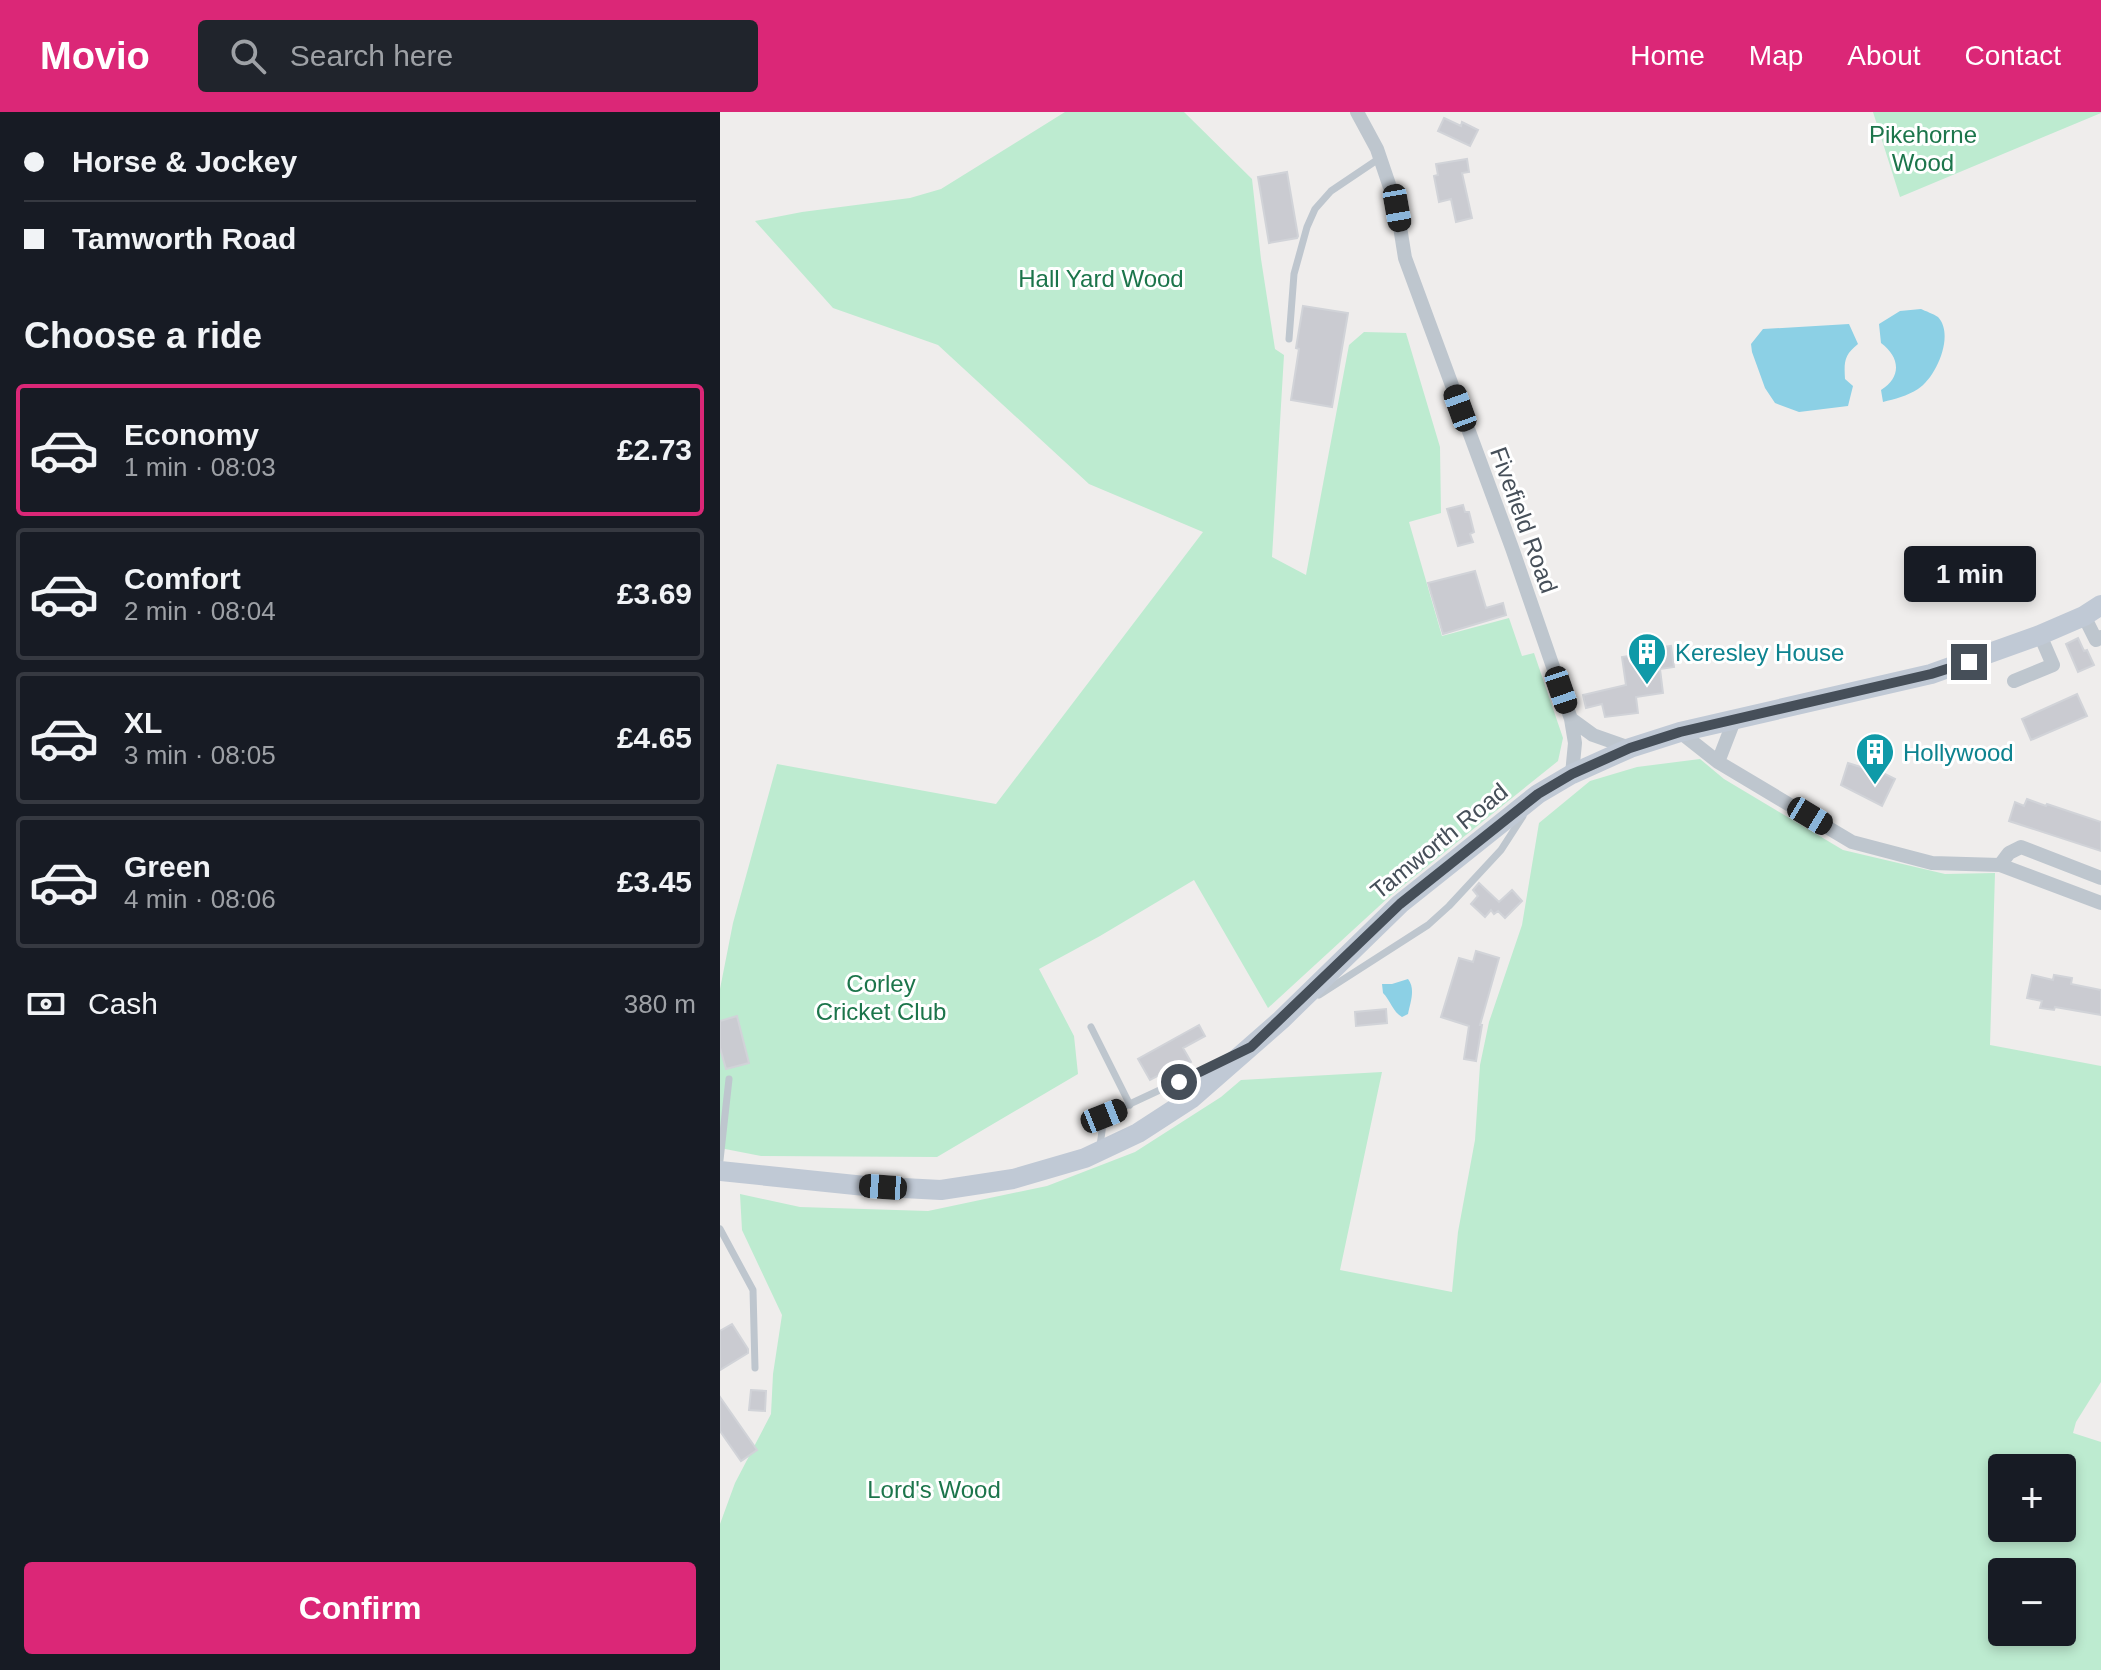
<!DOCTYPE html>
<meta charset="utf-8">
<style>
body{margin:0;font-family:Helvetica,sans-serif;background:#20242c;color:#f1f3f6;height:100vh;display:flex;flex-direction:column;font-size:30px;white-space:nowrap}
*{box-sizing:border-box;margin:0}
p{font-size:26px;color:#9ea1a6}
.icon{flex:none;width:44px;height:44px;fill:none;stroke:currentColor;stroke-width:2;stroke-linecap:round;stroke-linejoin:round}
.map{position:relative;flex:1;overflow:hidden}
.details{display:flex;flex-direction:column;background:#171b24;width:720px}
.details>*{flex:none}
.banner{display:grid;align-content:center;height:176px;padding:0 24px;background:#171b24}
.tools{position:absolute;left:1268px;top:1342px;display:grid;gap:16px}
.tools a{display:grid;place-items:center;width:88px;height:88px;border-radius:8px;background:#171b24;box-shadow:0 4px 12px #0003;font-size:40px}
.end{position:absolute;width:36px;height:36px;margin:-18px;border:10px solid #464f59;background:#fff;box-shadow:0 0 0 4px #fff}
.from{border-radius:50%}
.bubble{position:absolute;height:56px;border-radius:8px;background:#171b24;box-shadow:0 4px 12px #0003;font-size:26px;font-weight:600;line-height:56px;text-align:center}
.car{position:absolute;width:24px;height:48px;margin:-24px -12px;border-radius:10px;box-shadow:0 0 6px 2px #0007;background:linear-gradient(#222 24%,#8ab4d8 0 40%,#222 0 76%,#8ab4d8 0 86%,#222 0)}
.banner b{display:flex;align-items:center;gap:28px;height:76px;font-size:30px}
.banner b+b{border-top:2px solid #363941}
.banner i{width:20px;height:20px;background:#f1f3f6}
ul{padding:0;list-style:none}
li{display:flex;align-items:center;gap:24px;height:132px;margin:0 16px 12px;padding:0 8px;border:4px solid #363941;border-radius:8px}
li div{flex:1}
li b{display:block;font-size:30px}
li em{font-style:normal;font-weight:600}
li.current{border-color:#db2777}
li>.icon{width:72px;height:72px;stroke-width:1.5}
h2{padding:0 24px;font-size:36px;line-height:96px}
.pay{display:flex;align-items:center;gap:20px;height:88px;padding:0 24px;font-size:30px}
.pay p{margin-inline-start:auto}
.button{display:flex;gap:16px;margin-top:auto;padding:16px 24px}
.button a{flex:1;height:92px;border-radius:8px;background:#db2777;color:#fff;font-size:32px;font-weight:600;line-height:92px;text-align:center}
header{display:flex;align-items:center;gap:48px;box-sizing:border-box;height:112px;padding:0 40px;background:#db2777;color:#fff}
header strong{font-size:38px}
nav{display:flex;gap:44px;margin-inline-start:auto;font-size:28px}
.search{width:560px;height:72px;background:#20242c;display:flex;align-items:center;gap:20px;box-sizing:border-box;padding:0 28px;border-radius:8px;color:#9ea1a6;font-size:30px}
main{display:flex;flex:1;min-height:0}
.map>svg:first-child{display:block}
</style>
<header>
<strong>Movio</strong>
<div class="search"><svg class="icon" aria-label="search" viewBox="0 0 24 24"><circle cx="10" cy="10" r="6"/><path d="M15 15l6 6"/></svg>Search here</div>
<nav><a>Home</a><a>Map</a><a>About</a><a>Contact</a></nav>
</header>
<main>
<section class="details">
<div class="banner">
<b><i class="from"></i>Horse &amp; Jockey</b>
<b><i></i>Tamworth Road</b>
</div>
<h2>Choose a ride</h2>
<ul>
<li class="current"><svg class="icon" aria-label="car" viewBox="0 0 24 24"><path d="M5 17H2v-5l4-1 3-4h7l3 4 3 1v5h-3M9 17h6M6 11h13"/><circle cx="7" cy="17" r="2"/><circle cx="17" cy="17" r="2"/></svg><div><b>Economy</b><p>1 min · 08:03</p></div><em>£2.73</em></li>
<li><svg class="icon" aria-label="car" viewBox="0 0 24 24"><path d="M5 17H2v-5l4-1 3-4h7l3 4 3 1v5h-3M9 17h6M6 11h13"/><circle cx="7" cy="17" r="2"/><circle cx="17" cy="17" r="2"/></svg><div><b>Comfort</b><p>2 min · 08:04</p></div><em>£3.69</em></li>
<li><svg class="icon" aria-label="car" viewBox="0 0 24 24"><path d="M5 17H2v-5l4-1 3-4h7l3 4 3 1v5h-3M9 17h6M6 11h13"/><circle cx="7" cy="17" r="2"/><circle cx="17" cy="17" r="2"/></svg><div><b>XL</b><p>3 min · 08:05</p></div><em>£4.65</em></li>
<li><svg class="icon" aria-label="car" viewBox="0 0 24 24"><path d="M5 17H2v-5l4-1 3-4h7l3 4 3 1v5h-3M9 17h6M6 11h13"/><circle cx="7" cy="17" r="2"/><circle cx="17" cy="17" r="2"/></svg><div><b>Green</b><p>4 min · 08:06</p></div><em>£3.45</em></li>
</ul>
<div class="pay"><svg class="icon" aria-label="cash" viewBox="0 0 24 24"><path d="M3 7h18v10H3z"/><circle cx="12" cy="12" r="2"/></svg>Cash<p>380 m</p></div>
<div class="button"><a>Confirm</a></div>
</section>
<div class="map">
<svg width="1381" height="1558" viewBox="0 0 1381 1558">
<rect width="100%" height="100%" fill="#efedec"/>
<path fill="#bdebd0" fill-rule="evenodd" d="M345,0h119l68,67 9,80 14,90 9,6 -12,202 34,18 43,-230 15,-13 42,1 34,114 1,66 -32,9 33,114 67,-18 13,38 12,-3 29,85 -5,23 -169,136 -121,111 -74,-128 -94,56 -61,33 35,67 4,38 -141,83 -176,-1 -41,-8v-159l13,-66 44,-159 219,40 207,-272 -114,-48 -151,-139 -105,-37 -78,-87 47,-9 108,-14 31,-9z
M1153,0h228v1l-201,84z
M980,647l24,20 119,71 102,24 50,-1 -5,172 111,21v316l-25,40 -3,11 28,9v228h-1381v-146l15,-41 36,-69 2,-40 9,-59 -40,-85 -2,-36 60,13 128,4 119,-25 88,-34 86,-55 20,-17 141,-8 -42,198 112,22 6,-60 17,-92 5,-75 9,-43 33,-97 17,-102 51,-42 47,-14zM1282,1356h60v60h-60zM1282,1460h60v60h-60z"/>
<path fill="#8cd0e5" d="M1201,197c4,2 13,5 17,8 17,18 -2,61 -20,72 -11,7 -23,10 -35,13l-2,-12c21,-13 19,-33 0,-47l-2,-19 21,-13z
M1129,212l9,20c-14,11 -14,18 -13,35l8,7 -5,20 -49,6 -24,-9 -10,-15 -13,-36 -1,-8 12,-15z
M688,867c8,10 2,24 0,35l-6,3c-9,-5 -12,-17 -19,-24l-1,-9h10z"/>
<path fill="#cacbd1" stroke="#d1d3d8" stroke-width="2" d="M724,6l17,8 1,-4 16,8 -8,16 -32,-15z
M747,47l2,13 -7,1 10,45 -16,4 -5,-23 -12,3 -5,-26 4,-1 -2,-11z
M567,60l11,64 -1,2 -28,5 -11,-66z
M583,194l45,7 -16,94 -41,-7 8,-51 -3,-1z
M743,393l2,7h4l5,20 -4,2 3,8 -15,4 -11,-37z
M755,459l11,37 17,-5 3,12 -63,19 -15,-51z
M1358,526l6,13 3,-1 7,15 -16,7 -12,-28z
M951,534l3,21 -14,2 3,24 -27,4 2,16 -33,4 -3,-13 -16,4 -3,-13 43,-10 -4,-28 20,-3v-4z
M1357,582l10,22 -56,24 -9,-21z
M1128,651l19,6 2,-3 26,13 -13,27 -41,-21z
M1307,687l19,7 1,-2 54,18v29l-92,-30 6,-19 9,4z
M759,771l20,19 13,-12 10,11 -17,17 -7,-7 -4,3 -3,-4 -6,7 -14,-13 7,-8 -5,-6z
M756,839l23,7 -19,67h2l-6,36 -12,-2 5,-33 -28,-9 18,-59 14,4z
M1312,863l21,5 1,-5 18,3 -1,6 30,6v25l-46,-8 -1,3 -14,-2 2,-7 -15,-3z
M666,897l1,14 -31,3 -1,-14z
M17,904l12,47 -23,6 -6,-21v-27z
M479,913l6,11 -22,12 8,14 -28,16 -2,-4 -11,6 -12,-21z
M12,1212l16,25v4l-28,17v-39z
M31,1278l15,1 -1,20 -16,-1z
M0,1285l37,53 -16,11 -21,-30z"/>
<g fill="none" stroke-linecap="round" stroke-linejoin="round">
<path stroke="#bec6ce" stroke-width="7" d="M569,227l5,-65 13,-47 8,-18 16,-18 49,-33
M599,883l109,-70 21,-19 52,-56 22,-34
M371,915l39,78
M380,1034l4,-30 118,-55
M0,1048l9,-81
M0,1117l33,61 2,78"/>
<path stroke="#bec6ce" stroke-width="14" d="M637,0l20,37 20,59 8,50 107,290 59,171 4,24 -3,31
M1364,504l12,24 5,-3
M1294,569l39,-16 -13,-30
M851,607l22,16 37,13
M960,620l38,30 134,80 80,21 68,2 101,38
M998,650l17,-44
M1280,753l9,-12 12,-6 80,31"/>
<path stroke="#c0c9d5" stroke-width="20" d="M0,1059l145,15 76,4 72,-11 72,-21 53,-25 54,-35 89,-78 119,-116 138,-110 34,-20 58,-26 50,-16 251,-58 109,-39 44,-19 17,-11"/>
</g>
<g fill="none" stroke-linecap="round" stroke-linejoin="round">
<path stroke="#464f59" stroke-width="10" d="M459,970l72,-35 149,-143 138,-110 34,-20 58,-26 50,-16 251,-58 38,-12"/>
</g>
<defs>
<g id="building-pin" transform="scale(2)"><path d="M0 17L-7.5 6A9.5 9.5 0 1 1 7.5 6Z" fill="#0f9aa8" stroke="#fff"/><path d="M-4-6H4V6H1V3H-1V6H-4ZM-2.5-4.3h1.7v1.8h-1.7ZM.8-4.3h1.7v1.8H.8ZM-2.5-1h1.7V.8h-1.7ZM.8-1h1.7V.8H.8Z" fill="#fff"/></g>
</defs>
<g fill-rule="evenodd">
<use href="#building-pin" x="927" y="540"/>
<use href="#building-pin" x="1155" y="640"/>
</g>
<g text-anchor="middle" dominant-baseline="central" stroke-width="6" stroke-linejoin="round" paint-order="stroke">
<g font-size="24" fill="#1c754b" stroke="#fff">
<text x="1203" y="22">Pikehorne<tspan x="1203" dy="28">Wood</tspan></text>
<text x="381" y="166">Hall Yard Wood</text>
<text x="161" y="871">Corley<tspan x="161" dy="28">Cricket Club</tspan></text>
<text x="214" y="1377">Lord's Wood</text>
</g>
<g font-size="24" fill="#464f59" stroke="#fff">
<text transform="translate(804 408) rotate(70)">Fivefield Road</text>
<text transform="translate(719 729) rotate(-39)">Tamworth Road</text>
</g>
<g font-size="24" fill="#0d838f" stroke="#fff" text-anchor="start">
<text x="955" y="540">Keresley House</text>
<text x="1183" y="640">Hollywood</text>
</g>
</g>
</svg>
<div class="tools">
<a>+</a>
<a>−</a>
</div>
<i class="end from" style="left:459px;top:970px"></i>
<i class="end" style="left:1249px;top:550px"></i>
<div class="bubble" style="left:1184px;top:434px;width:132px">1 min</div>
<i class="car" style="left:677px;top:96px;rotate:170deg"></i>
<i class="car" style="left:740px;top:296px;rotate:340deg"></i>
<i class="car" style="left:841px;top:578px;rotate:161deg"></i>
<i class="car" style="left:1090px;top:704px;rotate:121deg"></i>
<i class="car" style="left:384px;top:1004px;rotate:68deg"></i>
<i class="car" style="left:163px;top:1075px;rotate:274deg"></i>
</div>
</main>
